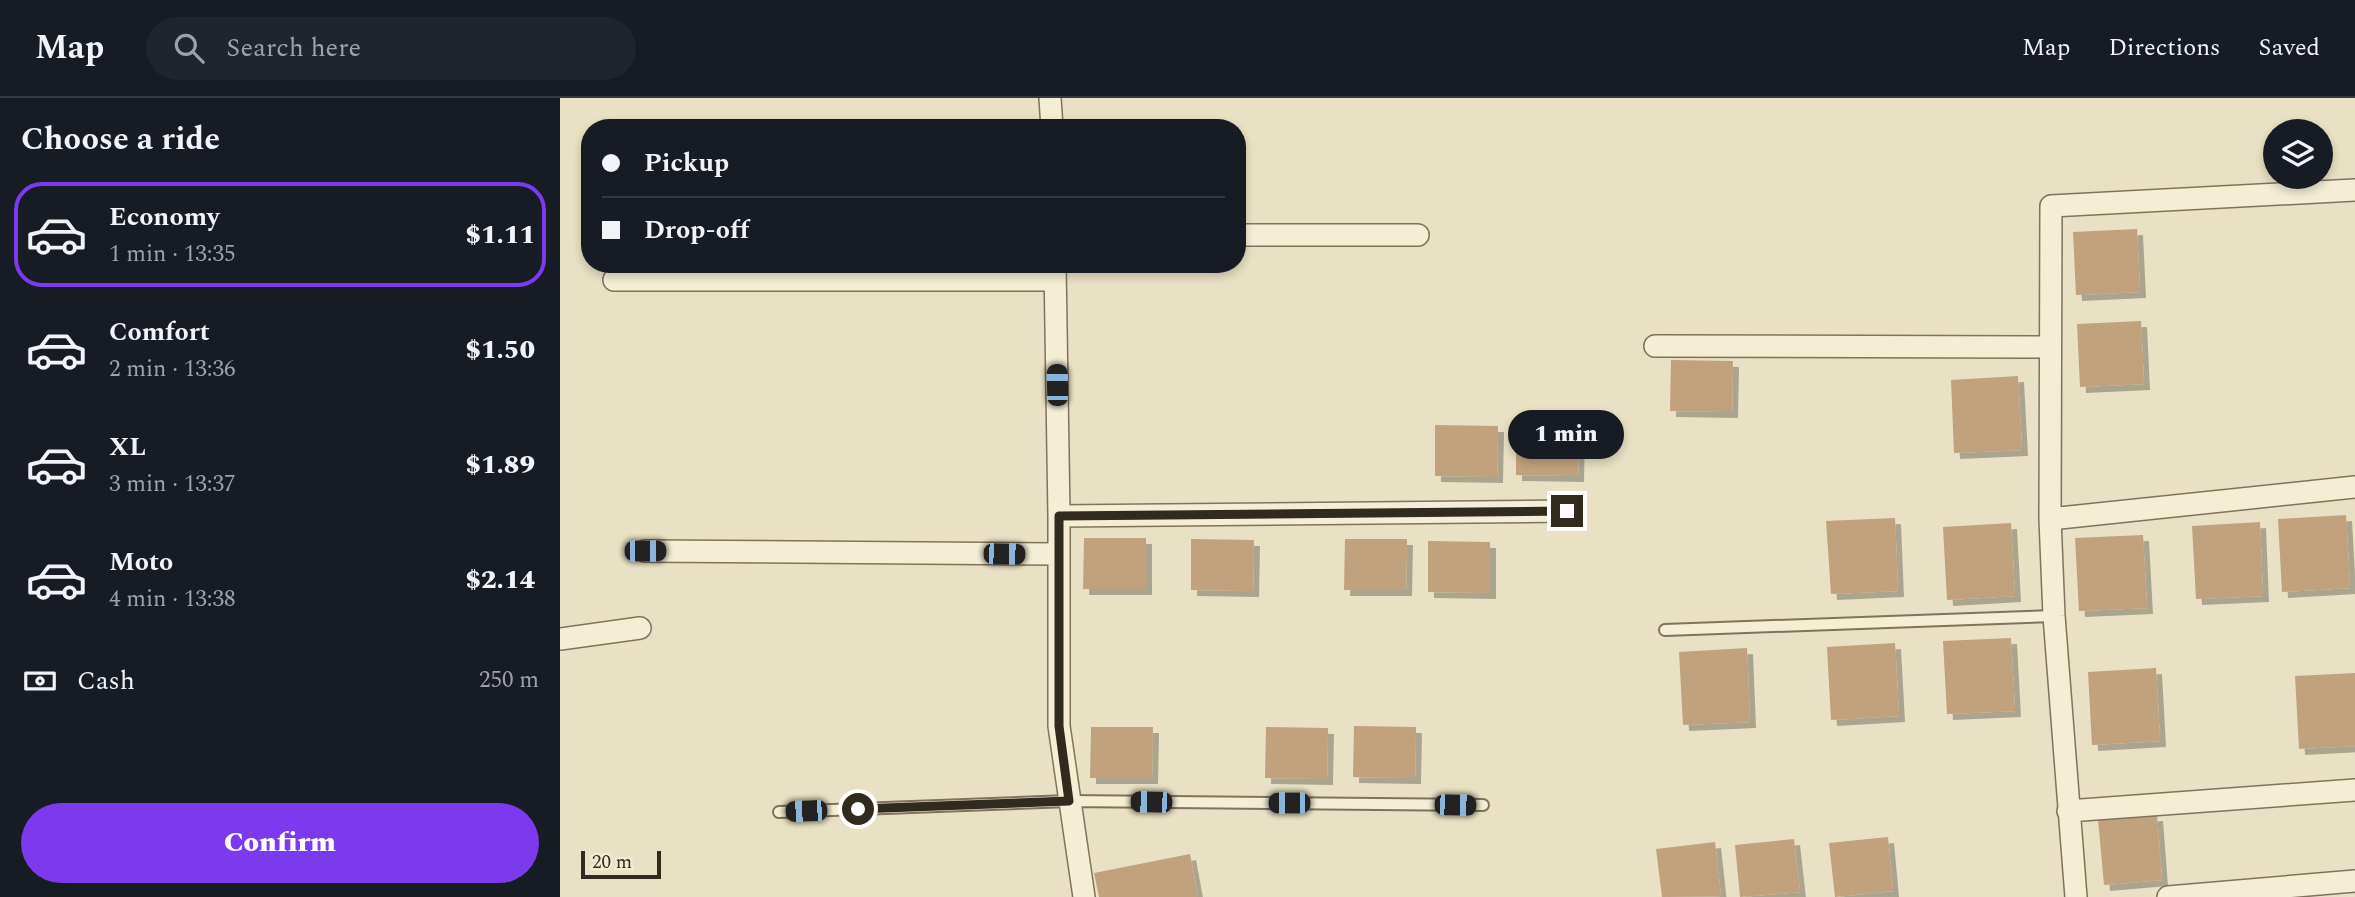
<!DOCTYPE html>
<meta charset="utf-8">
<style>
body{margin:0;font-family:Spectral,serif;background:#20242c;color:#f1f3f6;height:100vh;display:flex;flex-direction:column;font-size:26px;white-space:nowrap}
*{box-sizing:border-box;margin:0}
p{font-size:23px;color:#9ea1a6}
.icon{flex:none;width:38px;height:38px;fill:none;stroke:currentColor;stroke-width:2;stroke-linecap:round;stroke-linejoin:round}
.map{position:relative;flex:1;overflow:hidden}
.side{display:flex;flex-direction:column;background:#171b24;width:560px}
.side>*{flex:none}
.hud{position:absolute;left:21px;top:21px;width:665px;height:154px;border-radius:28px;box-shadow:0 4px 10px #0003;display:grid;align-content:center;height:154px;padding:0 21px;background:#171b24}
.fabs{position:absolute;left:1703px;top:21px;display:grid;gap:14px}
.fabs a{display:grid;place-items:center;width:70px;height:70px;border-radius:50%;background:#171b24;box-shadow:0 4px 10px #0003;font-size:35px}
.scale{position:absolute;left:21px;bottom:18px;width:80px;box-sizing:border-box;padding-left:7px;border:4px solid #312a1e;border-top:0;font-size:19px;line-height:24px;white-space:nowrap;color:#312a1e;-webkit-text-stroke:5px #f0ebd1;paint-order:stroke}
.end{position:absolute;width:32px;height:32px;margin:-16px;border:9px solid #312a1e;background:#fff;box-shadow:0 0 0 4px #fff}
.from{border-radius:50%}
.bubble{position:absolute;height:49px;border-radius:24px;background:#171b24;box-shadow:0 4px 10px #0003;font-size:23px;font-weight:800;line-height:49px;text-align:center}
.car{position:absolute;width:21px;height:42px;margin:-21px -10px;border-radius:9px;box-shadow:0 0 5px 2px #0007;background:linear-gradient(#222 24%,#8ab4d8 0 40%,#222 0 76%,#8ab4d8 0 86%,#222 0)}
.hud b{display:flex;align-items:center;gap:24px;height:66px;font-size:26px}
.hud b+b{border-top:2px solid #363941}
.hud i{width:18px;height:18px;background:#f1f3f6}
ul{padding:0;list-style:none}
li{display:flex;align-items:center;gap:21px;height:105px;margin:0 14px 10px;padding:0 7px;border:4px solid transparent;border-radius:28px}
li div{flex:1}
li b{display:block;font-size:26px}
li em{font-style:normal;font-weight:800}
li.active{border-color:#7c3aed}
li>.icon{width:63px;height:63px;stroke-width:1.5}
h2{padding:0 21px;font-size:32px;line-height:84px}
.pay{display:flex;align-items:center;gap:18px;height:77px;padding:0 21px;font-size:26px}
.pay p{margin-inline-start:auto}
.cta{display:flex;gap:14px;margin-top:auto;padding:14px 21px}
.cta a{flex:1;height:80px;border-radius:42px;background:#7c3aed;color:#fff;font-size:28px;font-weight:800;line-height:80px;text-align:center}
header{display:flex;align-items:center;gap:42px;box-sizing:border-box;height:98px;padding:0 35px;background:#171b24;border-bottom:2px solid #363941}
header strong{font-size:33px}
nav{display:flex;gap:38px;margin-inline-start:auto;font-size:24px}
.search{width:490px;height:63px;background:#20242c;display:flex;align-items:center;gap:18px;box-sizing:border-box;padding:0 24px;border-radius:38px;color:#9ea1a6;font-size:26px}
main{display:flex;flex:1;min-height:0}
.map>svg:first-child{display:block}
</style>
<header>
<strong>Map</strong>
<div class="search"><svg class="icon" aria-label="search" viewBox="0 0 24 24"><circle cx="10" cy="10" r="6"/><path d="M15 15l6 6"/></svg>Search here</div>
<nav><a>Map</a><a>Directions</a><a>Saved</a></nav>
</header>
<main>
<section class="side">
<h2>Choose a ride</h2>
<ul>
<li class="active"><svg class="icon" aria-label="car" viewBox="0 0 24 24"><path d="M5 17H2v-5l4-1 3-4h7l3 4 3 1v5h-3M9 17h6M6 11h13"/><circle cx="7" cy="17" r="2"/><circle cx="17" cy="17" r="2"/></svg><div><b>Economy</b><p>1 min · 13:35</p></div><em>$1.11</em></li>
<li><svg class="icon" aria-label="car" viewBox="0 0 24 24"><path d="M5 17H2v-5l4-1 3-4h7l3 4 3 1v5h-3M9 17h6M6 11h13"/><circle cx="7" cy="17" r="2"/><circle cx="17" cy="17" r="2"/></svg><div><b>Comfort</b><p>2 min · 13:36</p></div><em>$1.50</em></li>
<li><svg class="icon" aria-label="car" viewBox="0 0 24 24"><path d="M5 17H2v-5l4-1 3-4h7l3 4 3 1v5h-3M9 17h6M6 11h13"/><circle cx="7" cy="17" r="2"/><circle cx="17" cy="17" r="2"/></svg><div><b>XL</b><p>3 min · 13:37</p></div><em>$1.89</em></li>
<li><svg class="icon" aria-label="car" viewBox="0 0 24 24"><path d="M5 17H2v-5l4-1 3-4h7l3 4 3 1v5h-3M9 17h6M6 11h13"/><circle cx="7" cy="17" r="2"/><circle cx="17" cy="17" r="2"/></svg><div><b>Moto</b><p>4 min · 13:38</p></div><em>$2.14</em></li>
</ul>
<div class="pay"><svg class="icon" aria-label="cash" viewBox="0 0 24 24"><path d="M3 7h18v10H3z"/><circle cx="12" cy="12" r="2"/></svg>Cash<p>250 m</p></div>
<div class="cta"><a>Confirm</a></div>
</section>
<div class="map">
<svg width="1795" height="799" viewBox="0 0 1795 799">
<defs>
<filter id="shadow"><feDropShadow dx="6" dy="6" stdDeviation="0" flood-color="#0004"/></filter>
</defs>
<rect width="100%" height="100%" fill="#e8e1c3"/>
<path fill="#c2a17d" filter="url(#shadow)" d="M1577,131l3,63 -64,3 -3,-63z
M1581,223l3,63 -64,3 -3,-63z
M1111,262l62,1 -1,51 -62,-1z
M1458,278l4,74 -68,3 -3,-73z
M956,326l63,1 -1,51 -62,-1z
M875,327l63,1 -1,51 -62,-1z
M1786,417l4,73 -68,4 -4,-73z
M1335,420l3,73 -67,3 -5,-73z
M1700,424l3,74 -67,3 -4,-73z
M1451,425l4,73 -68,4 -4,-73z
M1583,437l4,73 -68,3 -4,-73z
M524,440h62v51h-63z
M631,441l63,1 -1,51 -62,-1z
M785,441h62l-1,51h-62z
M868,443l62,1v51l-62,-1z
M1451,540l4,73 -68,3 -4,-73z
M1335,545l4,73 -68,4 -4,-73z
M1187,550l3,74 -67,3 -4,-73z
M1596,570l4,73 -68,4 -4,-73z
M1795,575v73l-56,3 -4,-73z
M794,628l62,1 -1,51 -62,-1z
M531,629h62l-1,51h-62z
M706,629l62,1 -1,51 -62,-1z
M1597,717l5,65 -58,5 -6,-66z
M1328,739l5,54 -58,6 -6,-54z
M1234,741l6,53 -60,5 -5,-52z
M1155,744l6,54 -59,1 -6,-48z
M630,756l8,43h-99l-5,-24z"/>
<g fill="none" stroke-linecap="round" stroke-linejoin="round">
<g stroke="#80735c" stroke-width="14">
<path id="service" d="M1105,532l389,-14
M219,714l290,-11 414,4"/>
</g>
<g stroke="#80735c" stroke-width="24">
<path id="minor" d="M490,0l2,30
M677,137h181
M495,166l4,252
M54,182h441
M1095,248l395,1
M1490,421l305,-32
M85,453l414,3
M0,541l80,-11
M1508,713l287,-21
M524,799l-25,-171v-210l508,-5
M1516,799l-22,-281 -4,-97 1,-313 304,-16
M1608,799l187,-16"/>
</g>
<use href="#service" stroke="#f4eed5" stroke-width="10"/>
<use href="#minor" stroke="#f4eed5" stroke-width="21"/>
</g>
<g fill="none" stroke-linecap="round" stroke-linejoin="round">
<path stroke="#312a1e" stroke-width="9" d="M298,711l211,-8 -10,-75v-210l508,-5"/>
</g>
</svg>
<div class="fabs">
<a><svg class="icon" aria-label="layers" viewBox="0 0 24 24"><path d="M12 4l9 5-9 5-9-5zM3 14l9 5 9-5"/></svg></a>
</div>
<div class="scale">20 m</div>
<i class="end from" style="left:298px;top:711px"></i>
<i class="end" style="left:1007px;top:413px"></i>
<div class="bubble" style="left:948px;top:312px;width:116px">1 min</div>
<i class="car" style="left:497px;top:287px;rotate:359deg"></i>
<i class="car" style="left:85px;top:453px;rotate:90deg"></i>
<i class="car" style="left:444px;top:456px;rotate:91deg"></i>
<i class="car" style="left:591px;top:704px;rotate:271deg"></i>
<i class="car" style="left:729px;top:705px;rotate:270deg"></i>
<i class="car" style="left:895px;top:707px;rotate:91deg"></i>
<i class="car" style="left:246px;top:713px;rotate:268deg"></i>
<div class="hud">
<b><i class="from"></i>Pickup</b>
<b><i></i>Drop-off</b>
</div>
</div>
</main>
